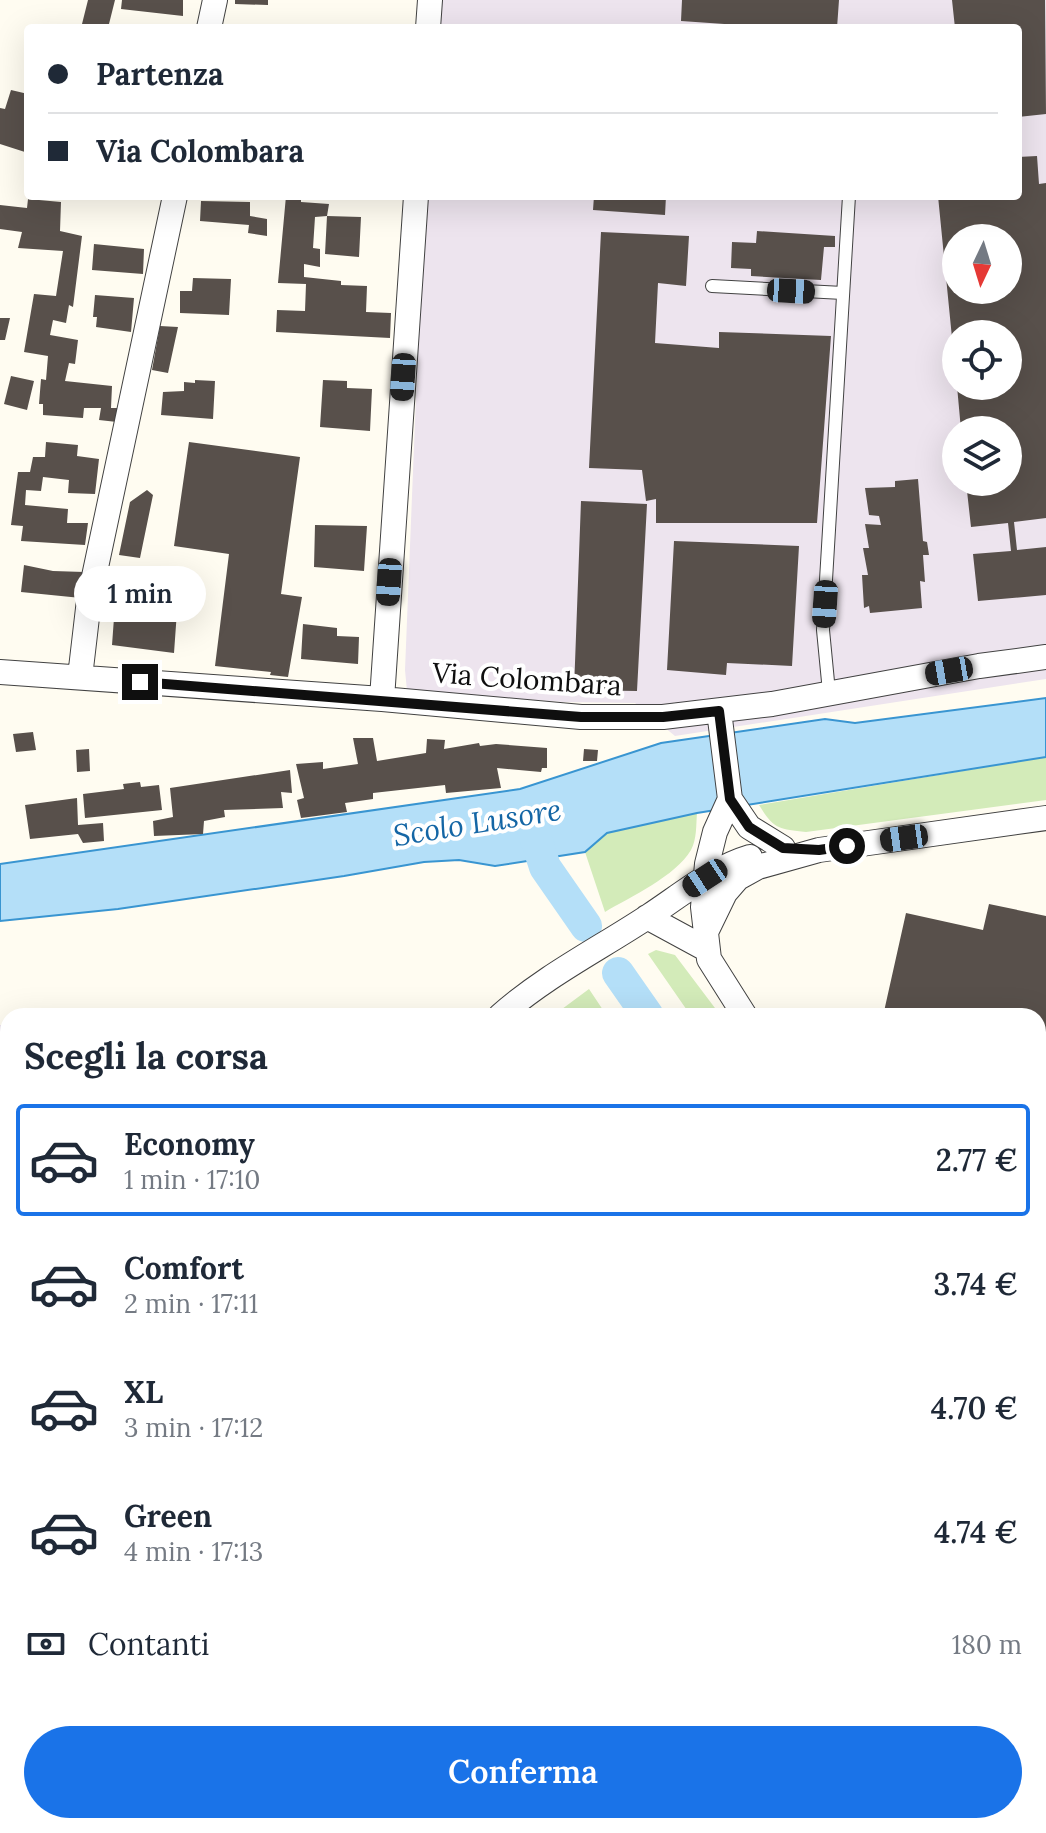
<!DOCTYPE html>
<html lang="it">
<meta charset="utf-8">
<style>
body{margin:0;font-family:Lora,serif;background:#f2f2f3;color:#1f2937;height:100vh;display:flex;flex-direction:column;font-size:30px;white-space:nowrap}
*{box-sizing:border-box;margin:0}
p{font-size:26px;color:#747a83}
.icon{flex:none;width:44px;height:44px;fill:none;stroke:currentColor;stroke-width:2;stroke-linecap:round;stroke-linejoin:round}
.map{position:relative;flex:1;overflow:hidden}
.details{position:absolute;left:0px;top:1008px;width:1046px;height:826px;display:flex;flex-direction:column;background:#fff;border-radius:24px 24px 0 0;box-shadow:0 8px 32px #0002}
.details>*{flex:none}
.top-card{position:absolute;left:24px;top:24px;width:998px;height:176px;border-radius:8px;box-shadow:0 8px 32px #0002;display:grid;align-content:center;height:176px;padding:0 24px;background:#fff}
.needle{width:52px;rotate:184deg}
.tools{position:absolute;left:942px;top:224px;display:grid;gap:16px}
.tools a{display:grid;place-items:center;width:80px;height:80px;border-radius:50%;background:#fff;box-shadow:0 8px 32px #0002;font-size:40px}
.end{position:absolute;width:36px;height:36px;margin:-18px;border:10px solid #0f0f0f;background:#fff;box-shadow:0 0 0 4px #fff}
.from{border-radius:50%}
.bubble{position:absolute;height:56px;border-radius:28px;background:#fff;box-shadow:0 8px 32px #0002;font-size:26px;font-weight:600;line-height:56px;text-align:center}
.car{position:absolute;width:24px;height:48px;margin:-24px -12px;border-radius:10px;box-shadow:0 0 6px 2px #0007;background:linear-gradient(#222 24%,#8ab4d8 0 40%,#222 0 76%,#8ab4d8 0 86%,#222 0)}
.top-card b{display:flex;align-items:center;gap:28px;height:76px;font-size:30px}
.top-card b+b{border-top:2px solid #e0e1e3}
.top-card i{width:20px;height:20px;background:#1f2937}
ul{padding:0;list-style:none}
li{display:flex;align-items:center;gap:24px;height:112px;margin:0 16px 12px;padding:0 8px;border:4px solid transparent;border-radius:8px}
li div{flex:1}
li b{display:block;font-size:30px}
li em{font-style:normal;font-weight:600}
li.current{border-color:#1a73e8}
li>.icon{width:72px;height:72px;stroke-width:1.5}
h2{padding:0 24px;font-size:36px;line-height:96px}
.pay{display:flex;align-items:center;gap:20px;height:88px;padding:0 24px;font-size:30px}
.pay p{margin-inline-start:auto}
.button{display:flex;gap:16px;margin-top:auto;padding:16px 24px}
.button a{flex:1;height:92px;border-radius:48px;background:#1a73e8;color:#fff;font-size:32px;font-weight:600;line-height:92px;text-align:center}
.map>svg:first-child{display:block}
</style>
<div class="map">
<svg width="1046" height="1833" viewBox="0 0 1046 1833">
<rect width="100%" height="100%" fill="#fffcf1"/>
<path fill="#ede4ee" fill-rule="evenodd" d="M442,0h604v679l-371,57 -40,-33 -72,-1 -156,-11 -2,-21 16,-397 6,-77h591v-168h-578zM956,238h52v52h-52zM956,334h52v52h-52zM956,430h52v52h-52z
M0,1025h8v801h285v7h-293z"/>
<path fill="#d3ebb9" d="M1046,757v43l-240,32c-28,-3 -32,-3 -47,-27z
M697,813c-1,12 0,26 -6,37 -15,26 -61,47 -86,62l-20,-60 22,-19z
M656,950l19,5 46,61h-30l-43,-62z
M589,989l18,27h-46l-3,-4z"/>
<path fill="#b4dff8" stroke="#3995d1" stroke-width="2" d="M1046,698v59l-349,56 -90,20 -22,19 -90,14 -36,-6 -35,2 -80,14 -226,33 -118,12v-57l520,-75 141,-46 164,-24 30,4z"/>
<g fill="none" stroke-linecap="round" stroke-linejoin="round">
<path stroke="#b4dff8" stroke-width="32" d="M530,820l15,47 41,59
M618,973l30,43
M1038,1316l8,3"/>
</g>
<path fill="#58504b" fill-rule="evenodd" d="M88,0h27l-7,28h-27z
M122,0h61v16l-62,-7z
M235,0h33v5l-33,-1z
M682,0h157l-2,28h-55l-101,-7z
M952,0h93l1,114 -28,3v-89h-63z
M11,90l17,4v59l-28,-9v-36l5,1z
M1037,156l2,28 7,-1v335l-32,4 3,28 29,-3v48l-68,6 -5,-47 38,-3 -3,-28 -37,4 -5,-45h42v-52h-47l-4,-44h51v-52h-52v24h-2l-16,-162h80v-39zM956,238h52v52h-52z
M286,196h15v6l28,2 -2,12 -12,1 -2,31 7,1v18l-16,-3v13l37,4v4l26,1 -1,26 25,1 -1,25 -114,-6 1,-22 28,1 1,-27 -28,-1z
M594,196h72l-1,19 -72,-5z
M28,199l33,3 -1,29 22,5 -9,71 -4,-2 -3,18 -13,-3 -3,15 28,5 -3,24 -6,-1 -4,18 47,5 -1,22h8l-2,14 -18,-2 2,-12h-17l-1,10 -40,-3v-11h-4l2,-25 5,1 2,-24 -24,-4 10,-58 22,2 7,-45 -45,-3 4,-16 -22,-3v-24l27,3z
M201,201l49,1v14l17,3v17l-19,-3 1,-8 -49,-4z
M327,216l34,1 -2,40 -34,-3z
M757,231l78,5v11h-11l-3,33 -70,-4v-7l-20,-1 1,-26 24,1z
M601,232l88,4 -3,50 -28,-3 -3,60 64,5v-16l112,4 -14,187h-161v-24l-10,2 -4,-31 -53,-2z
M94,244l50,5 -1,25 -51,-4z
M193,278l38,1 -2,36 -49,-2v-22h12z
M95,295l39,3 -3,34 -35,-5 1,-10h-4z
M0,318h10l-5,22h-5z
M160,326l18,1 -10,46 -16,-3z
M11,376l23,5 -7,29 -23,-6z
M195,380l20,1 -2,38 -52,-4 2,-23 21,-1v-9l11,1z
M323,380l24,1v7l25,1 -2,42 -50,-4z
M46,442l32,3 -1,11 22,3 -4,35 -27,-1 1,-13 -26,-3 -2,14 -15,-1 -1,15 43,4 -1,14h21l-3,22 -64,-4 2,-15 -12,-1 7,-53h12l3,-15h12z
M189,442l111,15 -19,137 21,3 -14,80 -18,-2 1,-3 -56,-6 14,-112 -55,-8z
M918,479l5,62 4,1 2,13h-6l2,27 -5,-1 2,27 -52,5 -1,-7 -5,2 -2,-33h6l-5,-27h6l-4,-24 16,1 -2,-9 -10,-1 -4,-27 30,-1v-6z
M147,490l6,5 -13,63 -21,-3 11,-53z
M581,501l66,3 -10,187 -63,-1z
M315,525l52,1 -3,45 -50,-4z
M674,541l125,5 -7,120 -65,-3 -1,12 -59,-5z
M24,565l29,6 31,1 -3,26 -60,-6z
M139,594l39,3 -4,56 -62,-8 2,-27 22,4z
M303,624l34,4v8l22,1 -1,27 -57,-5z
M33,732l3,18 -20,2 -3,-18z
M353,738h20l4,23 49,-8 1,-14 18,1 -1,9 35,-6 1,3 16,-2 51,4v20h-5l-1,4 -44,-4 4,20 -55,5 -1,-8 -72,8v6l-28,4 2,9 -46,6 -4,-18 7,-2 -8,-34 27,-2v7l35,-5z
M89,749l1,22 -13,1 -1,-22z
M584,749l14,1 -1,11h-14z
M290,770l2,23 -11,-1 2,16 -59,2 1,7 -21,4 -1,13 -49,2 -1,-15 20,-4 -3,-29z
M140,782l1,5 18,-2 3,25 -77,8 -2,-24 41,-5 -1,-5z
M77,798l1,27 25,-2 1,18 -21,2 -5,-9 -48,5 -5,-34z
M989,904l57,12v247l-8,-2v-145h-155l23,-103 77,17z
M0,1060l8,1v146h-8z
M108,1826h146v7h-146z
M391,1826h526l-2,7h-524z"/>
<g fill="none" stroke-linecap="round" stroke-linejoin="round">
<g stroke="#424242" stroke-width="14">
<path id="service" d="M712,286l131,7
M829,692l-6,-62 26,-434
M1038,1776v41
M1024,1826l3,7"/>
</g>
<g stroke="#424242" stroke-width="26">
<path id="minor" d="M209,28l6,-28
M428,28l2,-28
M0,672l382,27 199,18h82l109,-13 207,-38 67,-9
M80,677l9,-77 86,-404
M382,699l34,-503
M719,711l11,88 19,28 34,21
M730,799l-15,33 -8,32 -4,43 6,52 36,57
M647,917l59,32
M707,930l18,-37 13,-15 20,-11 61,-17 227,-32
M500,1016c45,-40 99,-67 149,-100 32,-21 64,-48 101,-59
M1038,1236l8,1
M0,1280h8
M34,1826l1,7
M320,1826v7"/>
</g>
<use href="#service" stroke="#fff" stroke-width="12"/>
<use href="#minor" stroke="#fff" stroke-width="24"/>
</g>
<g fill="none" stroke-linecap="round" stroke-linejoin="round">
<path stroke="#0f0f0f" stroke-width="10" d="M140,682l441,35h82l56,-6 11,88 19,28 34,21 36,2 28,-4"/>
</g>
<g text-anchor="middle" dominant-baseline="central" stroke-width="8" stroke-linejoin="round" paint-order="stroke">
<g font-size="28" fill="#0f0f0f" stroke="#fff">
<text transform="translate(527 679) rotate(4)">Via Colombara</text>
</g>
<g font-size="30" font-style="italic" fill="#1466a5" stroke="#fff">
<text transform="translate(477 822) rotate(-9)">Scolo Lusore</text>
</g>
</g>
</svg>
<div class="tools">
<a><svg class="needle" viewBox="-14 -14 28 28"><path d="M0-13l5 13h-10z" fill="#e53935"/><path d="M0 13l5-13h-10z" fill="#747a83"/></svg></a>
<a><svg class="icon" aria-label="locate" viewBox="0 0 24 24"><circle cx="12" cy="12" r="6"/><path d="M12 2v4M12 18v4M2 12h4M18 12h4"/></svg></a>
<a><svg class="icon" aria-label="layers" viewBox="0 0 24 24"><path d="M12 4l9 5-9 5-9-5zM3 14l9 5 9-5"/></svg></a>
</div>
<i class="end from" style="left:847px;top:846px"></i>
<i class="end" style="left:140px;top:682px"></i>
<div class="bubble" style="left:74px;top:566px;width:132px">1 min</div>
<i class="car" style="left:791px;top:291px;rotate:93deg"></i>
<i class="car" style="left:403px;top:377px;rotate:184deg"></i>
<i class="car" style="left:389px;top:582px;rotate:184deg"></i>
<i class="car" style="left:825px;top:604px;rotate:184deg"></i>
<i class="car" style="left:949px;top:671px;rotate:260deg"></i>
<i class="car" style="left:904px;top:838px;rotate:262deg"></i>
<i class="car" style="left:705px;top:878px;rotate:237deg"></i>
<div class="top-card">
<b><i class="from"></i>Partenza</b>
<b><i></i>Via Colombara</b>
</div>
<section class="details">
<h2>Scegli la corsa</h2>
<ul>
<li class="current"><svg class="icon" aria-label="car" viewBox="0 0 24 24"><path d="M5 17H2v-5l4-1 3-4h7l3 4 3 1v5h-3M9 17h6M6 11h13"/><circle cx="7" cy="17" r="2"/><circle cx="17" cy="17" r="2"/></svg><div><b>Economy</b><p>1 min · 17:10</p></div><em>2.77 €</em></li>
<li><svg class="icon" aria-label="car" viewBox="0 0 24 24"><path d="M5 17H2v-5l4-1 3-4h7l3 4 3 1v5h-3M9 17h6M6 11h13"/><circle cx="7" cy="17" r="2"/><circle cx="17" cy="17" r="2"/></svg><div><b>Comfort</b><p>2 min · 17:11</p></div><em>3.74 €</em></li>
<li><svg class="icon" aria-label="car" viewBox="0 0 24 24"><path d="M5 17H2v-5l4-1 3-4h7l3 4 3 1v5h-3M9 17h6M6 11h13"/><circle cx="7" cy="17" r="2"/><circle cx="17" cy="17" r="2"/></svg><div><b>XL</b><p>3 min · 17:12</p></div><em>4.70 €</em></li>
<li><svg class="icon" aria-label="car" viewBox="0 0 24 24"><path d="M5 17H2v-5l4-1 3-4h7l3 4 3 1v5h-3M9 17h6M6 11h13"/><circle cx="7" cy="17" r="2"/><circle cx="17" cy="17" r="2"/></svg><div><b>Green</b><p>4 min · 17:13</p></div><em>4.74 €</em></li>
</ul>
<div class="pay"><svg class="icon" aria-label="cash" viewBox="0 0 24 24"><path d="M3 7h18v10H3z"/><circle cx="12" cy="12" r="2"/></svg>Contanti<p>180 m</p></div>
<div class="button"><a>Conferma</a></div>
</section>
</div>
